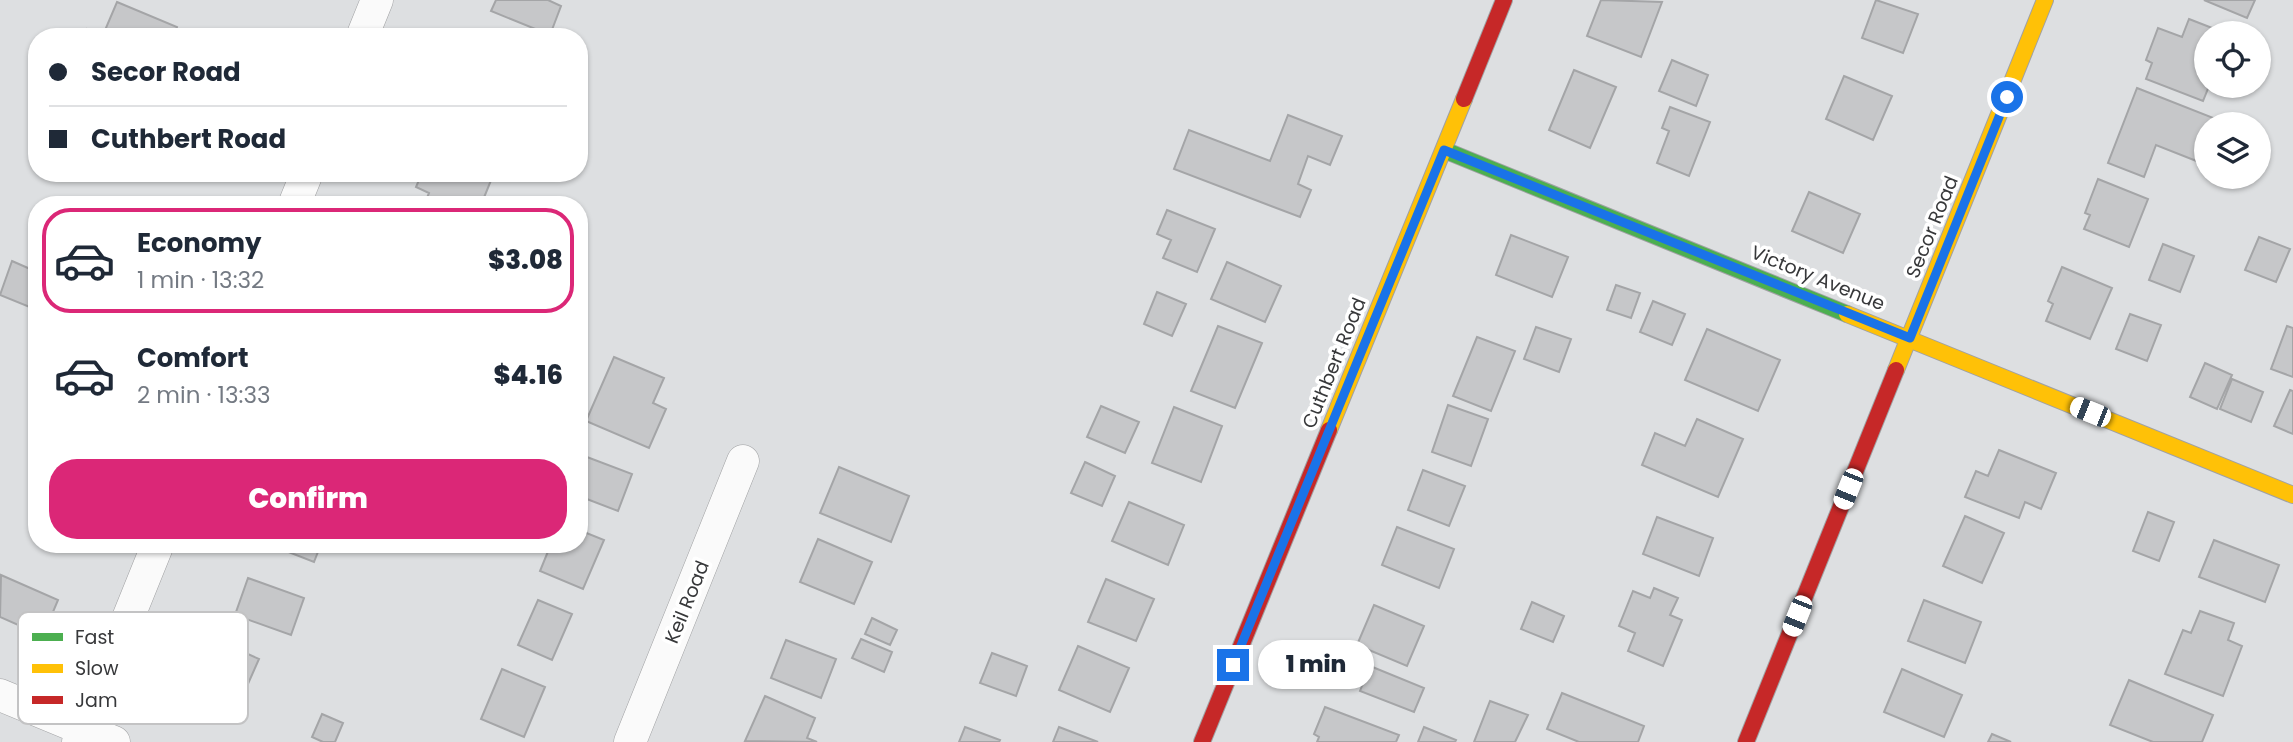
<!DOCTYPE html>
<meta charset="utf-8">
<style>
body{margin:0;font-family:Poppins,sans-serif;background:#f6f6f7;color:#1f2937;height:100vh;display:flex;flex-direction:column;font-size:26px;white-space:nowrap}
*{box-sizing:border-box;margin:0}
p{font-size:23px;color:#747a83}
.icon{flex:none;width:38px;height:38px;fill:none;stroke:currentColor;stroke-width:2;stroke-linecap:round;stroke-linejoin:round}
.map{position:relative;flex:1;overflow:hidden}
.details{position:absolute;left:28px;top:196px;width:560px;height:357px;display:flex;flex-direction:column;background:#fff;border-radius:28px;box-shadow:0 2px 5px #0004}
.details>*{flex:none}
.banner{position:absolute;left:28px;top:28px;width:560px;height:154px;border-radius:28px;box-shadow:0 2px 5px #0004;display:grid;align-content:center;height:154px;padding:0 21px;background:#fff}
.controls{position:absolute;left:2194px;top:21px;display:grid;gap:14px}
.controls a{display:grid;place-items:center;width:77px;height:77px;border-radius:50%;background:#fff;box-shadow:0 2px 5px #0004;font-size:35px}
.end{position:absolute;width:32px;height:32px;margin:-16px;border:9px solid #1a73e8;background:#fff;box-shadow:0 0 0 4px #fff}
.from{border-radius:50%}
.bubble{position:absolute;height:49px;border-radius:24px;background:#fff;box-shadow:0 2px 5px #0004;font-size:23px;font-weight:800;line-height:49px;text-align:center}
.car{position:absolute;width:21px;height:42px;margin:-21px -10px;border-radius:9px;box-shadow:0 0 5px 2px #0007;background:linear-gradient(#fff 24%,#345 0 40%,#fff 0 76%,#345 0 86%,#fff 0)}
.banner b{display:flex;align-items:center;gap:24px;height:66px;font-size:26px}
.banner b+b{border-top:2px solid #e0e1e3}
.banner i{width:18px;height:18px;background:#1f2937}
ul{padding:12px 0 0;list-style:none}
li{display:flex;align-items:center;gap:21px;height:105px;margin:0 14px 10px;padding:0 7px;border:4px solid transparent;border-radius:28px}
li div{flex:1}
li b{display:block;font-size:26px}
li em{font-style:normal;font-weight:800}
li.current{border-color:#db2777}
li>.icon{width:63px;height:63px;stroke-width:1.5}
.primary-button{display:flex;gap:14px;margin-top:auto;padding:14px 21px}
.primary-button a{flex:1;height:80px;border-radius:28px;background:#db2777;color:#fff;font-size:28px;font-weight:800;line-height:80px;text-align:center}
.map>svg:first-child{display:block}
</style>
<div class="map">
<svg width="2293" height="742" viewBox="0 0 2293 742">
<rect width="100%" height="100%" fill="#dddfe1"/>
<path fill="#c6c7c9" stroke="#a4a5a7" stroke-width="2" d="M496,0h52l13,6 -11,29 -59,-24z
M1601,0l61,2 -21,55 -54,-21z
M1876,0l42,14 -15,39 -41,-15z
M2204,0h51l-8,18z
M117,2l60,25 -3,10h-90l3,-8 16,6z
M2189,19l36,14h-18l2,53 -6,15 -57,-22 6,-16 -6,-3 12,-32 24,9z
M484,30l17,7h-19z
M1672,60l36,15 -12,31 -37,-15z
M1574,70l42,17 -26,61 -41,-18z
M1844,76l48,20 -19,44 -47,-21z
M2137,88l84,33 -1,3h-13l-3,40 -48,-19 -12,32 -36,-14z
M1670,107l40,15 -21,54 -32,-13 12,-32 -7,-3z
M1288,115l54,21 -12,29 -22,-9 -10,28 13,6 -11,27 -126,-48 15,-39 81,31z
M422,173h72l-13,32h-57l5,-12 -13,-6z
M2098,179l50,20 -19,48 -45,-18 6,-14 -5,-2z
M1809,192l51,22 -17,39 -51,-22z
M1167,210l48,19 -18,43 -34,-14 8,-18 -14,-6z
M1511,235l57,22 -16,40 -56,-22z
M2259,237l31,12 -14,33 -31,-12z
M2163,244l31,12 -14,36 -31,-12z
M12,261l25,11v38l-37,-15z
M1227,262l54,24 -16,36 -54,-23z
M2062,267l50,21 -22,51 -44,-18 7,-17 -5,-3z
M1616,285l24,8 -9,25 -24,-8z
M1157,292l29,12 -14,32 -28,-12z
M1653,301l32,13 -13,31 -32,-13z
M2130,314l31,11 -14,36 -31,-12z
M1218,326l44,17 -27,65 -44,-17z
M2287,326l6,2v49l-22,-8z
M1536,327l35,12 -12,33 -35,-13z
M1707,329l73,31 -22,51 -73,-31z
M1477,337l38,14 -24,60 -38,-15z
M614,357l50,21 -11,25 13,6 -17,39 -63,-27z
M2205,363l27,12 -15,34 -27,-12z
M2232,379l31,13 -12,30 -31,-13z
M2290,390l3,1v43l-19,-8z
M1448,405l40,14 -17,47 -39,-14z
M1101,406l38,16 -14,31 -38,-16z
M1174,407l48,19 -21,56 -49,-19z
M1697,419l46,20 -25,58 -76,-32 13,-32 30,13z
M1999,450l57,23 -15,36 -16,-7 -6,16 -54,-21 11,-26 12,5z
M579,454l53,20 -14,37 -39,-15z
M1085,462l30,14 -13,30 -31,-13z
M839,467l70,29 -18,46 -71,-29z
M1423,470l42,16 -16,40 -41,-16z
M1129,502l55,23 -16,40 -56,-24z
M2148,512l26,10 -15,39 -26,-10z
M1965,516l39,17 -22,50 -39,-17z
M1657,517l56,21 -14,38 -56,-22z
M1397,527l57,22 -15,39 -57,-23z
M579,530l25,10 -21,49 -43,-18 11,-27h28z
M818,539l54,23 -18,42 -54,-22z
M2214,540l65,25 -14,37 -66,-25z
M268,544h53l-7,18z
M1,575l57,25 -15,36 -43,-19z
M248,578l56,20 -13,37 -56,-20z
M1106,579l48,20 -18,42 -48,-19z
M1654,588l24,10 -8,17 12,5 -19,46 -35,-15 7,-18 -16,-7 14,-35 17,7z
M538,600l34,14 -20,46 -34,-15z
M1924,600l57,22 -16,41 -57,-22z
M1532,602l32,14 -11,26 -32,-13z
M1374,605l50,21 -17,40 -50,-21z
M2200,611l34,12 -6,17 14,6 -19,50 -58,-22 18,-44 8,3z
M872,618l25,12 -7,15 -25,-11z
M861,639l31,13 -8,20 -32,-14z
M786,640l50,19 -15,39 -50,-20z
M221,642l38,17 -19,43 -38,-16z
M1078,646l51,22 -19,44 -51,-22z
M992,653l35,13 -11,30 -36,-13z
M1370,666l54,22 -10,24 -54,-21z
M502,669l43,18 -21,50 -43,-18z
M1902,669l60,26 -18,42 -60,-25z
M2129,680l84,35 -11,27h-49l-43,-17z
M1562,693l82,33 -6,16h-59l-32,-13z
M765,696l50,22 -8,20 10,4 -72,-1z
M1490,701l38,14 -13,27h-41z
M1325,707l74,28 -3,7h-79l2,-5 -5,-3z
M322,714l21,9 -8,19h-12l-11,-5z
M965,727l35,13 -1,2h-40z
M1059,727l39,15h-45z
M1424,727l32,13 -1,2h-37z
M1992,734l19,8h-23z"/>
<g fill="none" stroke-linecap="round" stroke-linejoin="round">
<g stroke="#a0a1a3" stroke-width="33">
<path id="street" d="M362,37l15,-37
M294,205l13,-32
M0,695l114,47
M78,742l80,-198
M630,742l113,-281"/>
</g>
<g stroke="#a0a1a3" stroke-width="18">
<path id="fast" d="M1444,150l403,164"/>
</g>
<g stroke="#a0a1a3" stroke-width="18">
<path id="slow" d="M1847,314l446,181
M1896,370l149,-370
M1329,430l135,-331"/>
</g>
<g stroke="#a0a1a3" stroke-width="18">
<path id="jam" d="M1464,99l40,-99
M1202,742l127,-312
M1746,742l150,-372"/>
</g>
<use href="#street" stroke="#fafafa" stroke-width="32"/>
<use href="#fast" stroke="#4caf50" stroke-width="16"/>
<use href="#slow" stroke="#ffc107" stroke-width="16"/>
<use href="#jam" stroke="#c62828" stroke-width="16"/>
</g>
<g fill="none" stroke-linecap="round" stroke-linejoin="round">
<path stroke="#1a73e8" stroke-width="9" d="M1233,665l211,-515 466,188 97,-241"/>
</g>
<g text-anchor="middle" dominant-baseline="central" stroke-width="7" stroke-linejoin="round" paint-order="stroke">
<g font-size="19" fill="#37383a" stroke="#fff">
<text transform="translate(1932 227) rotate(-68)">Secor Road</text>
<text transform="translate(1818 278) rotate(22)">Victory Avenue</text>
<text transform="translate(1334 363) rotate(-68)">Cuthbert Road</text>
<text transform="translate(687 602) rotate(-68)">Keil Road</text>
</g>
</g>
<rect x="18" y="612" width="230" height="112" rx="10" fill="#fff" stroke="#c3c3c4" stroke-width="2"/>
<rect x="32" y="633" width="31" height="8" fill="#4caf50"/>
<rect x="32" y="664" width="31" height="9" fill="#ffc107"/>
<rect x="32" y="696" width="31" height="8" fill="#c62828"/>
<g font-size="19" fill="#37383a">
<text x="75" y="644">Fast</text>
<text x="75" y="675">Slow</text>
<text x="75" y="707">Jam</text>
</g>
</svg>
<div class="controls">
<a><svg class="icon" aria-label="locate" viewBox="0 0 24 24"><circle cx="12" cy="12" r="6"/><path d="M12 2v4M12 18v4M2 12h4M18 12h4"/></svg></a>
<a><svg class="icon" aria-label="layers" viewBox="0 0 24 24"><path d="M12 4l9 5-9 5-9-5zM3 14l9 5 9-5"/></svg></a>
</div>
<i class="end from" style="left:2007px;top:97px"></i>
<i class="end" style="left:1233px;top:665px"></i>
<div class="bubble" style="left:1258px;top:640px;width:116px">1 min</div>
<i class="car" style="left:2090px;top:412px;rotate:292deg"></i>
<i class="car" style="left:1848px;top:489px;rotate:202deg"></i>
<i class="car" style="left:1797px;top:616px;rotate:202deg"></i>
<div class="banner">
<b><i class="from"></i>Secor Road</b>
<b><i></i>Cuthbert Road</b>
</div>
<section class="details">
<ul>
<li class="current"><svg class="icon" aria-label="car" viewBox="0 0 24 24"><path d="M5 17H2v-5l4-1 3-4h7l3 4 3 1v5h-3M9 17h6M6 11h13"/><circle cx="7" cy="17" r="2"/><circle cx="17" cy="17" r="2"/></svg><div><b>Economy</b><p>1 min · 13:32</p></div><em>$3.08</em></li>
<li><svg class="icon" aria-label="car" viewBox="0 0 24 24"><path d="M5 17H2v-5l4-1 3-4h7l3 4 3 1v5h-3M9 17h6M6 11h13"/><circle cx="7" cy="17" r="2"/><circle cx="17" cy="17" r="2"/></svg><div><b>Comfort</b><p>2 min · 13:33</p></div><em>$4.16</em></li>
</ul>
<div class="primary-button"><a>Confirm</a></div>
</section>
</div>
